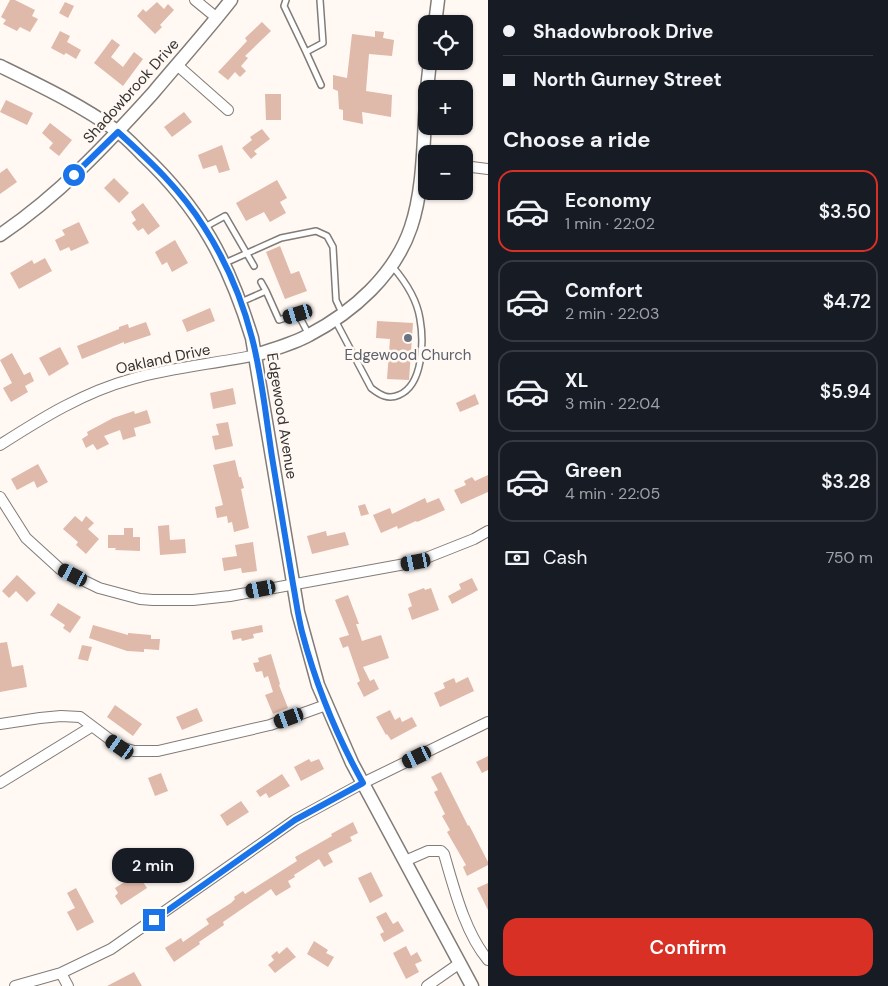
<!DOCTYPE html>
<meta charset="utf-8">
<style>
body{margin:0;font-family:"DM Sans",sans-serif;background:#242831;color:#f1f3f6;height:100vh;display:flex;flex-direction:column;font-size:19px;white-space:nowrap}
*{box-sizing:border-box;margin:0}
p{font-size:16px;color:#9ea1a6}
.icon{flex:none;width:28px;height:28px;fill:none;stroke:currentColor;stroke-width:2;stroke-linecap:round;stroke-linejoin:round}
.map{position:relative;flex:1;overflow:hidden}
.sheet{display:flex;flex-direction:column;background:#171b24;width:400px}
.sheet>*{flex:none}
.banner{display:grid;align-content:center;height:110px;padding:0 15px;background:#171b24}
.buttons{position:absolute;left:418px;top:15px;display:grid;gap:10px}
.buttons a{display:grid;place-items:center;width:55px;height:55px;border-radius:10px;background:#171b24;box-shadow:0 1px 4px #0004;font-size:25px}
.end{position:absolute;width:22px;height:22px;margin:-11px;border:6px solid #1a73e8;background:#fff;box-shadow:0 0 0 2px #fff}
.from{border-radius:50%}
.bubble{position:absolute;height:35px;border-radius:15px;background:#171b24;box-shadow:0 1px 4px #0004;font-size:16px;font-weight:600;line-height:35px;text-align:center}
.car{position:absolute;width:15px;height:30px;margin:-15px -8px;border-radius:6px;box-shadow:0 0 4px 1px #0007;background:linear-gradient(#222 24%,#8ab4d8 0 40%,#222 0 76%,#8ab4d8 0 86%,#222 0)}
.banner b{display:flex;align-items:center;gap:18px;height:48px;font-size:19px}
.banner b+b{border-top:1px solid #363941}
.banner i{width:12px;height:12px;background:#f1f3f6}
ul{padding:0;list-style:none}
li{display:flex;align-items:center;gap:15px;height:82px;margin:0 10px 8px;padding:0 5px;border:2px solid #363941;border-radius:15px}
li div{flex:1}
li b{display:block;font-size:19px}
li em{font-style:normal;font-weight:600}
li.current{border-color:#d93025}
li>.icon{width:45px;height:45px;stroke-width:1.5}
h2{padding:0 15px;font-size:22px;line-height:60px}
.pay{display:flex;align-items:center;gap:12px;height:55px;padding:0 15px;font-size:19px}
.pay p{margin-inline-start:auto}
.primary-button{display:flex;gap:10px;margin-top:auto;padding:10px 15px}
.primary-button a{flex:1;height:58px;border-radius:15px;background:#d93025;color:#fff;font-size:20px;font-weight:600;line-height:58px;text-align:center}
main{display:flex;flex:1;min-height:0}
.map>svg:first-child{display:block}
</style>
<main>
<div class="map">
<svg width="488" height="986" viewBox="0 0 488 986">
<rect width="100%" height="100%" fill="#fff8f3"/>
<path fill="#dfb9aa" d="M10,0h5l20,10 -3,6 6,3 -8,13 -10,-5 -3,4 -14,-7 3,-4 -5,-3z
M65,2l9,4 -6,12 -9,-5z
M157,2l7,7 4,-5 6,6 -14,15 2,2 -7,7 -18,-18 6,-7 3,3z
M262,22l9,9 -26,25 3,2 -7,8 5,5 -6,6 -5,-5 -7,8 -10,-8 29,-31 -2,-3z
M60,31l10,5 -3,6 14,8 -5,9 -10,-6 -2,2 -13,-7z
M375,31l9,1 -1,6 11,2 -2,16 -23,-2 -3,37 26,4 -1,22 -29,-5 1,12 -20,-4v-10l-4,-1 -1,-18 -5,-2v-14l14,3 5,-44 23,3z
M112,39l8,6 -9,12 12,10 11,-15 9,7 -20,27 -29,-23z
M265,94h16v26h-15z
M6,100l27,13 -6,12 -27,-13z
M184,112l8,10 -20,15 -8,-10z
M50,123l22,17 -13,16 -10,-8 4,-5 -11,-10z
M262,129l8,10 -16,12 3,3 -6,5 -9,-11 10,-8 -2,-3z
M222,145l8,25 -11,3 -3,-8 -13,4 -5,-14z
M7,168l10,14 -17,12v-21z
M114,178l15,15 -10,10 -15,-15z
M277,180l10,18 -7,4 6,11 -16,9 -6,-10 -18,9 -10,-18z
M143,203l17,23 -12,9 -5,-7 -5,3 -6,-8 4,-3 -5,-8z
M79,222l10,21 -18,8 -2,-4 -9,4 -5,-11 10,-5 -3,-5z
M175,240l13,23 -16,9 -5,-10 -5,3 -7,-13z
M280,246l11,28 8,-3 8,20 -22,8 -19,-47z
M45,258l7,13 -33,18 -9,-16 22,-13 2,4z
M210,308l5,13 -28,11 -5,-12z
M377,321l36,2 -4,57 -22,-1 3,-40 -14,-1z
M146,322l5,13 -27,9v-2l-42,17 -5,-13 42,-17v-2l9,-3 1,4z
M60,347l9,17 -20,12 -10,-18z
M12,353l12,22 6,-3 4,9 -9,5 3,6 -17,10 -8,-14 9,-5 -12,-23z
M233,388l3,16 -23,5 -3,-16z
M475,394l4,10 -19,8 -4,-9z
M147,410l4,13 -17,5 2,8 -13,4 -3,-10 -16,6 5,8 -12,6 -4,-6 -7,4 -4,-9 6,-4 -1,-3 26,-14 21,-7 1,3z
M228,422l5,24 -18,4 -3,-14 7,-1 -3,-11z
M235,460l4,17h2l3,11 -3,1 8,39 -15,4 -2,-10 -4,1 -1,-7 -10,2 -2,-11 8,-2 -10,-40z
M38,464l10,18 -11,6 -3,-7 -17,9 -6,-11z
M488,475v17l-27,12 -7,-14 12,-5 -2,-4 8,-4 3,4z
M425,498l2,5 12,-5 6,12 -28,12 -1,-1 -18,8 -1,-3 -16,7 -8,-18 17,-7 2,6z
M365,504l4,10 -8,2 -3,-10z
M75,516l7,6 4,-6 8,7 -6,6 11,10 -13,15 -10,-9 2,-3 -15,-13z
M169,525l1,15 15,-1 1,14 -26,2 -2,-29z
M124,528h9v9h7v14l-25,-1 1,-2h-8v-13h16z
M326,531l1,5 18,-4 4,13 -37,9 -5,-18z
M253,542l4,29 -15,2 -1,-5 -17,3 -2,-13 15,-2 -2,-11z
M17,575l19,18 -9,9 -11,-11 -7,7 -7,-7z
M472,578l6,12 -26,14 -4,-8 13,-7 -2,-5z
M424,588l1,2 6,-2 8,22 -27,10 -4,-12 4,-2 -4,-12z
M348,595l11,29h-3l6,17 19,-6 8,23 -26,9 7,14 4,-2 5,10 -15,8 -7,-14 3,-2 -12,-35 -5,2 -4,-10 10,-3 -14,-35z
M58,603l23,14 -11,16 -7,-5 2,-3 -15,-10z
M93,625l35,10v-2l23,2v4h9l-1,11 -15,-1v3l-17,-1 -38,-13z
M262,625l1,7 -10,2 1,4 -12,3 -1,-3 -8,2 -2,-9z
M7,642l5,25 11,-2 4,22 -27,5v-49z
M82,645l10,2 -4,14 -10,-2z
M271,654l9,30 -1,1 9,23 -15,6 -8,-19 8,-3 -5,-16 -4,2 -2,-7 -6,1 -3,-9 6,-1 -1,-4z
M468,677l6,14 -34,16 -6,-14 11,-5 -2,-5 11,-5 2,5z
M115,705l27,19 -9,12 -26,-19z
M197,708l6,13 -21,9 -6,-13z
M390,710l5,10 5,-3 2,5 10,-5 5,9 -26,14 -4,-6 -1,1 -10,-18z
M488,756v14l-6,3 -6,-11z
M309,759l2,3 8,-3 5,10 -23,12 -7,-14z
M441,772l27,54 1,-1 19,37v3l-21,11 -4,-9 3,-2 -19,-33 3,-2 -8,-14 3,-2 -11,-22 4,-2 -7,-13z
M161,773l7,18 -13,5 -7,-18z
M282,774l8,12 -21,12 -3,-5 -6,4 -4,-6z
M241,801l8,11 -22,14 -7,-11z
M353,822l5,11 -8,4 2,4 -24,12 5,9 -9,5 -5,-8 -25,16 1,2 -7,4 3,6 -15,9 -5,-7 -48,33 1,3 -25,17 1,2 -26,18 -9,-14 16,-10 2,4 26,-18 -3,-5 25,-16 4,-4 -1,-2 9,-6 2,3 52,-33 -2,-4 37,-21 -1,-2z
M174,849l8,11 -21,15 -8,-12z
M371,872l12,24 -13,7 -12,-25z
M139,876l8,12 -26,17 -6,-9 3,-3 -3,-5 14,-9 2,3z
M488,883v27l-11,-22z
M76,888l18,34 -17,9 -10,-19 8,-4 -8,-15z
M386,912l7,12 5,-3 6,10 -20,11 -4,-8 4,-2 -8,-15z
M314,941l14,9 -2,3 8,4 -6,10 -21,-13z
M406,946l5,10 6,-4 5,9 -7,3 4,8 -13,7 -13,-26z
M287,947l9,10 -21,16 -7,-8 6,-5 -3,-4 6,-5 2,3z
M134,972l8,14h-35z"/>
<g fill="none" stroke-linecap="round" stroke-linejoin="round">
<g stroke="#827c78" stroke-width="8">
<path id="service" d="M286,0l-2,6 22,46 17,-9 -3,-43
M306,52l15,33
M205,227l20,-11 29,50
M225,263l56,-25 35,-7 11,5 6,11 3,53 6,13
M261,282l5,9
M241,302l25,-11 13,29 19,-6 11,21
M335,320l36,68c9,7 17,12 28,7 24,-10 25,-53 21,-76 -3,-20 -15,-38 -28,-53"/>
</g>
<g stroke="#827c78" stroke-width="12">
<path id="minor" d="M195,0l22,18
M177,65l51,45
M464,166l24,3
M0,445c42,-27 84,-53 132,-66 41,-12 83,-15 124,-24
M0,497l26,41 34,31 39,19 41,11 13,1h40l37,-4 186,-34 58,-23 14,-8
M0,724l40,-6 21,-2 19,1 40,30 14,4h24l112,-26 56,-20
M0,783l91,-56
M405,861l23,-10h13l3,3c10,34 21,79 44,106
M61,973l7,13
M15,986l46,-13 50,-24 184,-129 68,-37 125,-61
M427,986l33,-23"/>
</g>
<g stroke="#827c78" stroke-width="15">
<path id="tertiary" d="M435,24l3,-24
M0,66c39,19 81,39 117,65 9,6 17,15 25,23 58,54 87,109 110,184l46,274 20,73 34,78 120,223
M427,89l3,-28
M0,235c58,-39 106,-90 153,-142 26,-31 53,-61 78,-93
M256,355c17,-6 37,-11 53,-20 44,-23 86,-60 102,-108 13,-39 12,-84 15,-124"/>
</g>
<use href="#service" stroke="#fff" stroke-width="5"/>
<use href="#minor" stroke="#fff" stroke-width="10"/>
<use href="#tertiary" stroke="#fff" stroke-width="12"/>
</g>
<g fill="none" stroke-linecap="round" stroke-linejoin="round">
<path stroke="#1a73e8" stroke-width="6" d="M74,175l44,-43c32,29 63,58 86,95 22,34 38,72 48,111 10,38 14,80 20,119 7,42 14,85 21,127 3,16 5,32 9,48 14,53 34,103 61,151l-68,37 -141,100"/>
</g>
<circle fill="#6b7280" stroke="#fff8f3" stroke-width="2" cx="408" cy="338" r="5"/>
<g text-anchor="middle" dominant-baseline="central" stroke-width="5" stroke-linejoin="round" paint-order="stroke">
<g font-size="15" fill="#353331" stroke="#fff8f3">
<text transform="translate(131 91) rotate(-48)">Shadowbrook Drive</text>
<text transform="translate(163 359) rotate(-12)">Oakland Drive</text>
<text transform="translate(282 416) rotate(81)">Edgewood Avenue</text>
</g>
<g font-size="15" fill="#5b616d" stroke="#fff8f3">
<text x="408" y="355">Edgewood Church</text>
</g>
</g>
</svg>
<div class="buttons">
<a><svg class="icon" aria-label="locate" viewBox="0 0 24 24"><circle cx="12" cy="12" r="6"/><path d="M12 2v4M12 18v4M2 12h4M18 12h4"/></svg></a>
<a>+</a>
<a>−</a>
</div>
<i class="end from" style="left:74px;top:175px"></i>
<i class="end" style="left:154px;top:920px"></i>
<div class="bubble" style="left:112px;top:848px;width:82px">2 min</div>
<i class="car" style="left:298px;top:314px;rotate:253deg"></i>
<i class="car" style="left:416px;top:562px;rotate:259deg"></i>
<i class="car" style="left:73px;top:575px;rotate:297deg"></i>
<i class="car" style="left:261px;top:589px;rotate:259deg"></i>
<i class="car" style="left:289px;top:718px;rotate:250deg"></i>
<i class="car" style="left:120px;top:747px;rotate:305deg"></i>
<i class="car" style="left:417px;top:757px;rotate:244deg"></i>
</div>
<section class="sheet">
<div class="banner">
<b><i class="from"></i>Shadowbrook Drive</b>
<b><i></i>North Gurney Street</b>
</div>
<h2>Choose a ride</h2>
<ul>
<li class="current"><svg class="icon" aria-label="car" viewBox="0 0 24 24"><path d="M5 17H2v-5l4-1 3-4h7l3 4 3 1v5h-3M9 17h6M6 11h13"/><circle cx="7" cy="17" r="2"/><circle cx="17" cy="17" r="2"/></svg><div><b>Economy</b><p>1 min · 22:02</p></div><em>$3.50</em></li>
<li><svg class="icon" aria-label="car" viewBox="0 0 24 24"><path d="M5 17H2v-5l4-1 3-4h7l3 4 3 1v5h-3M9 17h6M6 11h13"/><circle cx="7" cy="17" r="2"/><circle cx="17" cy="17" r="2"/></svg><div><b>Comfort</b><p>2 min · 22:03</p></div><em>$4.72</em></li>
<li><svg class="icon" aria-label="car" viewBox="0 0 24 24"><path d="M5 17H2v-5l4-1 3-4h7l3 4 3 1v5h-3M9 17h6M6 11h13"/><circle cx="7" cy="17" r="2"/><circle cx="17" cy="17" r="2"/></svg><div><b>XL</b><p>3 min · 22:04</p></div><em>$5.94</em></li>
<li><svg class="icon" aria-label="car" viewBox="0 0 24 24"><path d="M5 17H2v-5l4-1 3-4h7l3 4 3 1v5h-3M9 17h6M6 11h13"/><circle cx="7" cy="17" r="2"/><circle cx="17" cy="17" r="2"/></svg><div><b>Green</b><p>4 min · 22:05</p></div><em>$3.28</em></li>
</ul>
<div class="pay"><svg class="icon" aria-label="cash" viewBox="0 0 24 24"><path d="M3 7h18v10H3z"/><circle cx="12" cy="12" r="2"/></svg>Cash<p>750 m</p></div>
<div class="primary-button"><a>Confirm</a></div>
</section>
</main>
